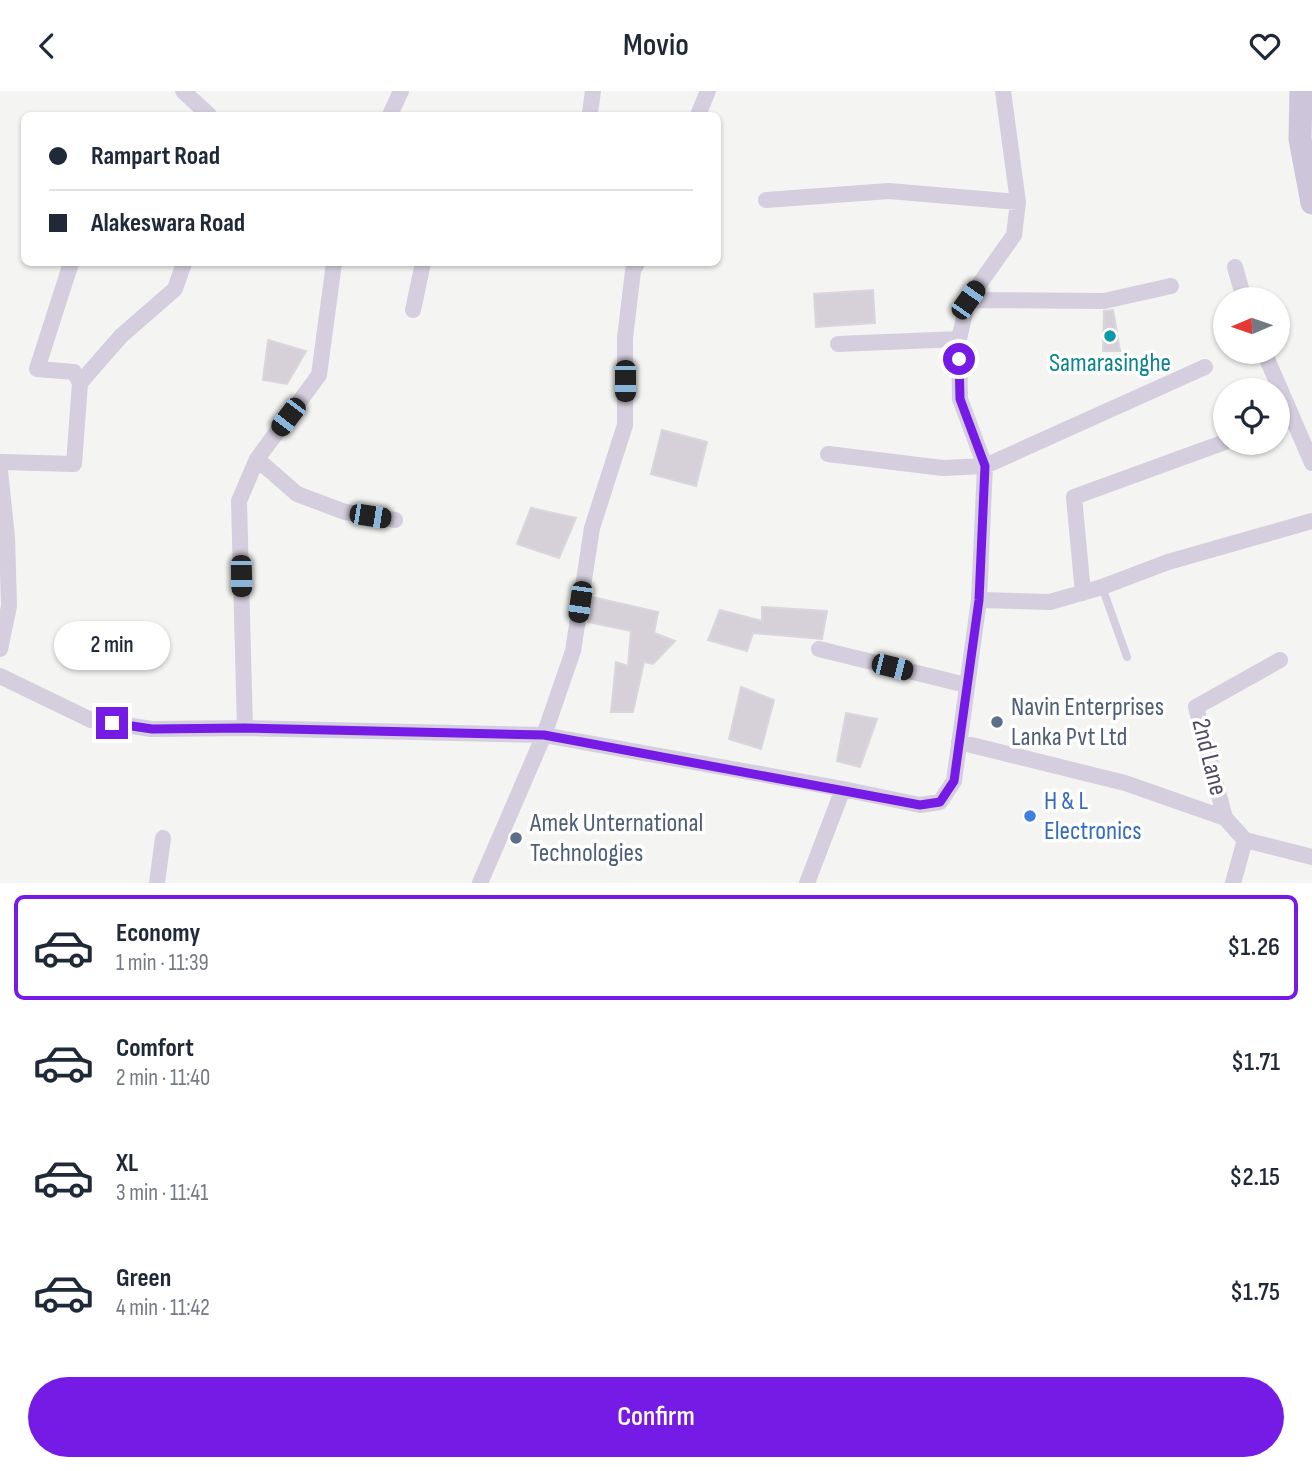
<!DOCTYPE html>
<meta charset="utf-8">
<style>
body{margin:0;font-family:"Sofia Sans Condensed",sans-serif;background:#f6f6f7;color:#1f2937;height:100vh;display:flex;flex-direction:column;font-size:26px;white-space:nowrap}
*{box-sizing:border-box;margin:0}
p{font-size:23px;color:#747a83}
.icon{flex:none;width:38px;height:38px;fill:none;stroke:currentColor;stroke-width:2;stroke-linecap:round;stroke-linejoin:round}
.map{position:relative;height:792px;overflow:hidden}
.panel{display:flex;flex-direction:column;background:#fff;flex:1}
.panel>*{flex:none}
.guide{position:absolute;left:21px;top:21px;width:700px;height:154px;border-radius:10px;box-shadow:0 2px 5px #0004;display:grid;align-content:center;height:154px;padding:0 28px;background:#fff}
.needle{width:46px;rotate:268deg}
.controls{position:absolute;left:1213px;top:196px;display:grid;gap:14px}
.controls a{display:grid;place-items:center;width:77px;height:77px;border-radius:50%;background:#fff;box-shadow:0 2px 5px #0004;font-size:35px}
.end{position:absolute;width:32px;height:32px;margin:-16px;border:9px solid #751be5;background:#fff;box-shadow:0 0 0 4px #fff}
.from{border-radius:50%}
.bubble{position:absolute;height:49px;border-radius:24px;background:#fff;box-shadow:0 2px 5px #0004;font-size:23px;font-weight:600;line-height:49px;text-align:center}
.car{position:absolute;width:21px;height:42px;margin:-21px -10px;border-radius:9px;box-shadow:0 0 5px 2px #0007;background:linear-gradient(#222 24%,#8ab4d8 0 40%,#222 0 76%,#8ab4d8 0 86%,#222 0)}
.guide b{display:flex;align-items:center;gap:24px;height:66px;font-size:26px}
.guide b+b{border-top:2px solid #e0e1e3}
.guide i{width:18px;height:18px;background:#1f2937}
ul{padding:12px 0 0;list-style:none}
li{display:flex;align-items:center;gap:21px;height:105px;margin:0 14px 10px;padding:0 14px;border:4px solid transparent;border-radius:10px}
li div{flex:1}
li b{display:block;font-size:26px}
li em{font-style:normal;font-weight:600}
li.current{border-color:#751be5}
li>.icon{width:63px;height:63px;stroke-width:1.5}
.button{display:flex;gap:14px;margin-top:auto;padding:14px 28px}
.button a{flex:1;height:80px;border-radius:42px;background:#751be5;color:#fff;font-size:28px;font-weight:600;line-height:80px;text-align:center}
header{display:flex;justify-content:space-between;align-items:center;height:91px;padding:0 28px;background:#fff;font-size:32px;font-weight:600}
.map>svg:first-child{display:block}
</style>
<header><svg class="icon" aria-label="back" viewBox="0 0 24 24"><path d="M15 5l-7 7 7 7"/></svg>Movio<svg class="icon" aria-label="heart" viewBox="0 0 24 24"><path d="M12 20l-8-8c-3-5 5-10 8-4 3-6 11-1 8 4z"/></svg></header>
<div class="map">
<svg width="1312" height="792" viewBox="0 0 1312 792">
<rect width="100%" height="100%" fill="#f4f4f2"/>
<path fill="#d6d1d9" stroke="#dad6dd" stroke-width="2" d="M873,199l2,33 -59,4 -2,-33z
M1113,219l7,41h-17l1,-40z
M268,249l38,11 -19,33 -24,-4z
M662,339l45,12 -11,44 -45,-12z
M531,417l45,10 -17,40 -42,-14z
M592,506l66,15 -4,21 21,8 -22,23 -9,-2 -11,50h-22l5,-50 12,4 3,-35 -43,-9z
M762,516l65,4 -5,28 -69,-6 -6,18 -39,-11 12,-30 42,11z
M741,596l33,13 -13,49 -32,-10z
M846,622l31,6 -17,48 -23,-6z"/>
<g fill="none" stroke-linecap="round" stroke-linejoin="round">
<path stroke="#d4cede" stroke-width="8" d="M1102,496l25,70"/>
<path stroke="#d4cede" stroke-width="16" d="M183,0l26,24
M590,22l3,-22
M390,24l11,-24
M698,24l10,-24
M766,109l123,-9 129,11
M71,172l-34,106 37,3 6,11
M1235,176l9,32
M968,209l136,1 67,-15
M413,219l10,-47
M838,253l121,-5
M1264,261l48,111
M828,363l115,14 42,-2 220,-99
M257,368l40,35 48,18 50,8
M0,371l74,2 6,-81 41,-47 54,-47 9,-26
M0,380l7,66 2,69 -9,43
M1083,502l-9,-96 151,-55
M979,509l71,2 52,-15 66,-25 144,-41
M819,558l147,36
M0,585l91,44 61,9 93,-1 299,7 299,54
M245,637l-6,-227 18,-42 62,-84 15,-112
M959,651l166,41 100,35 20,22 67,17
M1225,727l-29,-111 84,-47
M157,792l6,-45
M480,792l64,-148 29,-84 19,-123 33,-103v-87l8,-67 4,-8
M807,792l36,-94 77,16 20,-3 14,-21 25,-181 6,-134 -25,-67 -1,-60 9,-39 46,-65 4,-33 -15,-111
M1233,792l12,-43"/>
<path stroke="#cdc5da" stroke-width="23" d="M1301,0l-1,48 12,64"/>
</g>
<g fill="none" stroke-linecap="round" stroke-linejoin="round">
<path stroke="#751be5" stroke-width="9" d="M112,632l40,6 93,-1 299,7 376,70 20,-3 14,-21 25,-181 6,-134 -25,-67 -1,-40"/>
</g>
<circle fill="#0f9aa8" stroke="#fff" stroke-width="2.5" cx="1110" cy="245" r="7"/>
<g fill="#5c6f8a" stroke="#fff" stroke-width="2.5">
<circle cx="997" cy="631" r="7"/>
<circle cx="516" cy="747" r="7"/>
</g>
<circle fill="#3f7fe0" stroke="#fff" stroke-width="2.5" cx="1030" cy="725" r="7"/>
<g text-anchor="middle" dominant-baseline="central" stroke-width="7" stroke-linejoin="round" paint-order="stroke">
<g font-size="26" fill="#0d838f" stroke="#fff">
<text x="1110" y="272">Samarasinghe</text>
</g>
<g font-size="26" fill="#4e5e75" stroke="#fff" text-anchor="start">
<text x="1011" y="616">Navin Enterprises<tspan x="1011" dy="30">Lanka Pvt Ltd</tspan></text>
<text x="530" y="732">Amek Unternational<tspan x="530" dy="30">Technologies</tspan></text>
</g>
<g font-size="26" fill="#514960" stroke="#fff">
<text transform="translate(1209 666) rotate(76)">2nd Lane</text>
</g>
<g font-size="26" fill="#366cbe" stroke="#fff" text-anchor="start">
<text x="1044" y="710">H &amp; L<tspan x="1044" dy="30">Electronics</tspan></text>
</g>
</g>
</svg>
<div class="controls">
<a><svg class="needle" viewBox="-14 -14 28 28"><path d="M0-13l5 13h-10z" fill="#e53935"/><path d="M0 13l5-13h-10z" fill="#747a83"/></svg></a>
<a><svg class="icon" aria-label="locate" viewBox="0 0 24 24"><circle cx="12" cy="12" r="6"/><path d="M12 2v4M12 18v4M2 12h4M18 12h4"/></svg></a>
</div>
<i class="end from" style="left:959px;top:268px"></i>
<i class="end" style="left:112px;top:632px"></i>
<div class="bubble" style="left:54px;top:530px;width:116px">2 min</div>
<i class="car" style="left:968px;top:209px;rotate:35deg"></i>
<i class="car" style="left:625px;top:290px;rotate:180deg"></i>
<i class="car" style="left:288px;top:326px;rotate:217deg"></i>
<i class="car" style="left:370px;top:425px;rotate:99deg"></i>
<i class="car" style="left:241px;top:485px;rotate:179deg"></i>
<i class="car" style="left:580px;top:511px;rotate:188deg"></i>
<i class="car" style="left:892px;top:576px;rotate:104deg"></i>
<div class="guide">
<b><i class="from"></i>Rampart Road</b>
<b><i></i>Alakeswara Road</b>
</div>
</div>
<section class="panel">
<ul>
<li class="current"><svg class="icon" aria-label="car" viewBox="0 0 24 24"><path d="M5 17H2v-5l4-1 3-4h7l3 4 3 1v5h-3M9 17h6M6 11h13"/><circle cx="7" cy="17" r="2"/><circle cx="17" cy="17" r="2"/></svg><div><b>Economy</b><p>1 min · 11:39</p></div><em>$1.26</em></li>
<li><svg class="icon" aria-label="car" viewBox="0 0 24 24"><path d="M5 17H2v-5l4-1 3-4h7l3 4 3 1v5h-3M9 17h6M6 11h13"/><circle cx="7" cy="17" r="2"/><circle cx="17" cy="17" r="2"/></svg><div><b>Comfort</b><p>2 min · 11:40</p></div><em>$1.71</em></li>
<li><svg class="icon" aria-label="car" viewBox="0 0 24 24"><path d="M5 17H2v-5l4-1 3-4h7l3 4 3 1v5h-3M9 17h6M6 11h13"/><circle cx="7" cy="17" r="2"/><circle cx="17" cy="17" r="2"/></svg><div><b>XL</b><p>3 min · 11:41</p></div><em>$2.15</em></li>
<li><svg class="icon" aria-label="car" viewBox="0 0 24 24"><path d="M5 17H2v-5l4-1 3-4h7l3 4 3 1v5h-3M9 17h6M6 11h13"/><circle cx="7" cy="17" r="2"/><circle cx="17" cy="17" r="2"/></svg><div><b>Green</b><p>4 min · 11:42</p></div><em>$1.75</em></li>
</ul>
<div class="button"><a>Confirm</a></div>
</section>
